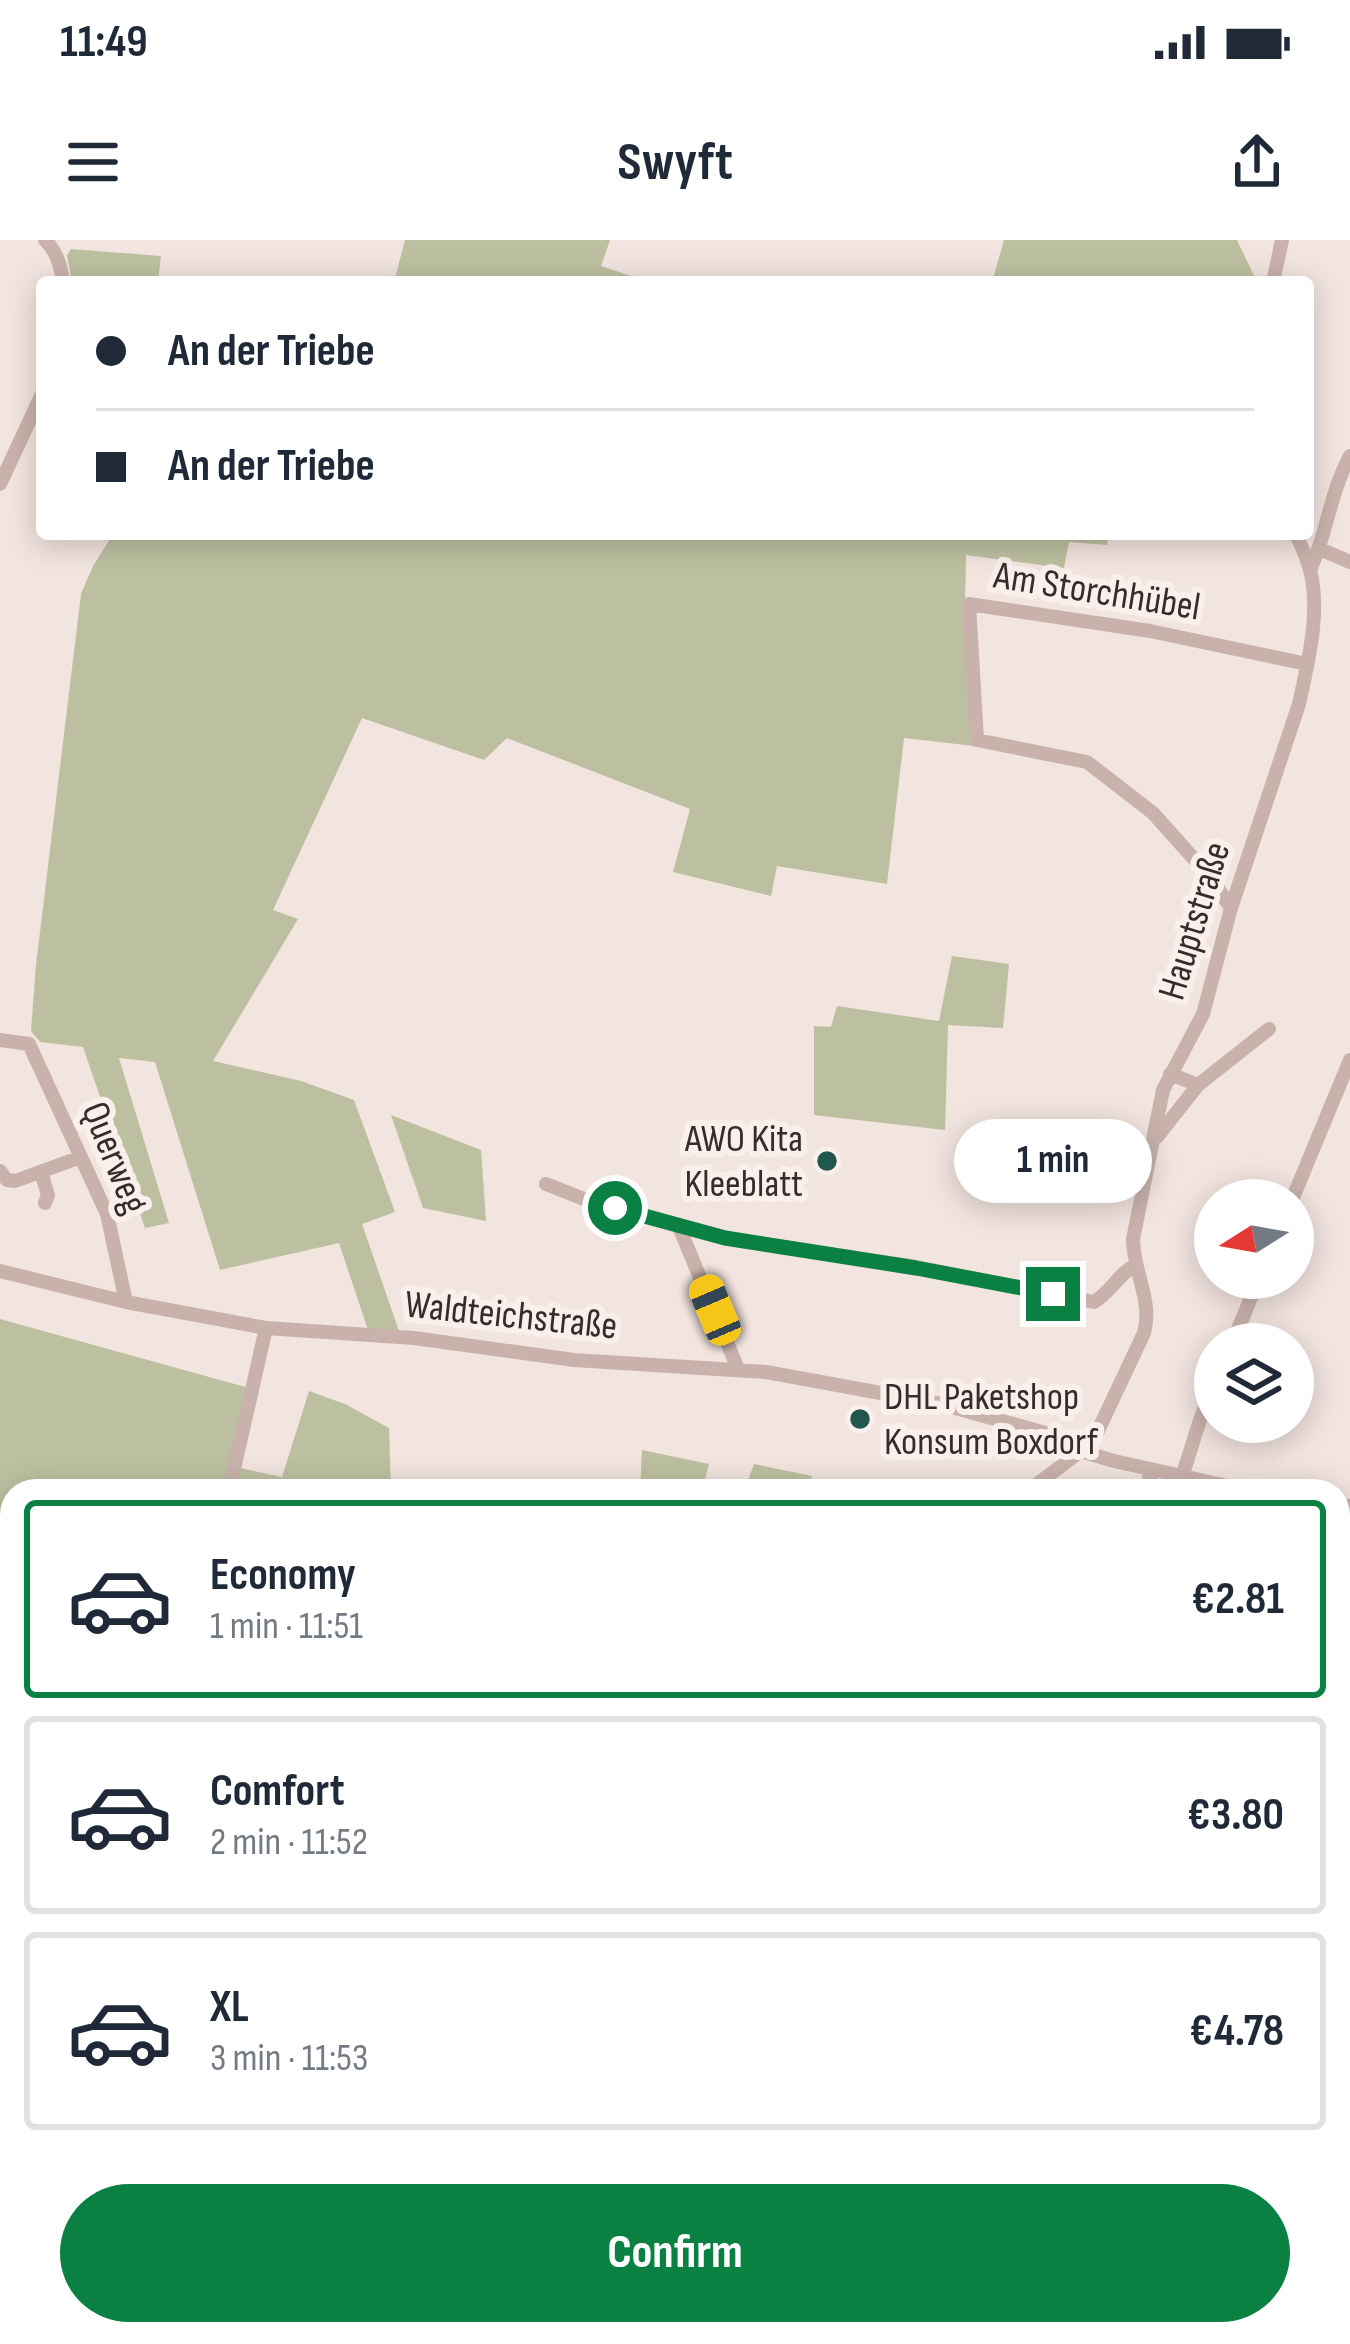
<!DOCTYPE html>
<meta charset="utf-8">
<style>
body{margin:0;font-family:"Sofia Sans Condensed",sans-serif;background:#f2f2f3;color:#1f2937;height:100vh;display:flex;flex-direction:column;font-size:45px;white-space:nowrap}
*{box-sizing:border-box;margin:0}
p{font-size:39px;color:#747a83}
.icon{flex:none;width:66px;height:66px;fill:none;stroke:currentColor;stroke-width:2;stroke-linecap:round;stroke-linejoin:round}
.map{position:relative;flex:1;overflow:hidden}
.side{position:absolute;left:0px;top:1239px;width:1350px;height:867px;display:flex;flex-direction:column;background:#fff;border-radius:36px 36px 0 0;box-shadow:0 6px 30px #0003}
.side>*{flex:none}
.top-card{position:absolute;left:36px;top:36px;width:1278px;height:264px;border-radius:12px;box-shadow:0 6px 30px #0003;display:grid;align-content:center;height:264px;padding:0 60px;background:#fff}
.needle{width:78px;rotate:259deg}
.tools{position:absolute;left:1194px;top:939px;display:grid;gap:24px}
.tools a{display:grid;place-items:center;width:120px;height:120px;border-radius:50%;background:#fff;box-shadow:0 6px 30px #0003;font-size:60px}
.end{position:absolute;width:54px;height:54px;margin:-27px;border:15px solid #0b8043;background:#fff;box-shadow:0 0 0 6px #fff}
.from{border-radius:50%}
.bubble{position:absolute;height:84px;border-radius:42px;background:#fff;box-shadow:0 6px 30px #0003;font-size:39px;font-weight:700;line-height:84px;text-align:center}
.car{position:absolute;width:36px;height:72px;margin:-36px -18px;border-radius:15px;box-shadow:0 0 9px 3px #0007;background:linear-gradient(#f5c518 24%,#345 0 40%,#f5c518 0 76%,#345 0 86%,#f5c518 0)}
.top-card b{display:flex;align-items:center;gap:42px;height:114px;font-size:45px}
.top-card b+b{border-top:3px solid #e0e1e3}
.top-card i{width:30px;height:30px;background:#1f2937}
ul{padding:21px 0 0;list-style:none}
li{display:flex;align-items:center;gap:36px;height:198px;margin:0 24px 18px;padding:0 36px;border:6px solid #e0e1e3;border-radius:12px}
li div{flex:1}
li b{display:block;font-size:45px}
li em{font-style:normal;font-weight:700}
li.current{border-color:#0b8043}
li>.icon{width:108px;height:108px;stroke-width:1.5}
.cta{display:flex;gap:24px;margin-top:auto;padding:24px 60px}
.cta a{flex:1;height:138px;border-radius:72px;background:#0b8043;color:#fff;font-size:48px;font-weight:700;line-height:138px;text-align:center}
.status{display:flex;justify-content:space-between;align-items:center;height:84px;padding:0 60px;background:#fff;direction:ltr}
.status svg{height:33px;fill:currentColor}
header{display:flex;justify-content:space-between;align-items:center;height:156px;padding:0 60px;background:#fff;font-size:54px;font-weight:700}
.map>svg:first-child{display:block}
</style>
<div class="status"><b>11:49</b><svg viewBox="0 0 49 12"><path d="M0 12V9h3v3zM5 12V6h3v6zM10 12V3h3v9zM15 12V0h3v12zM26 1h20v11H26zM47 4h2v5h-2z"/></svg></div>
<header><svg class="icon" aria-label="menu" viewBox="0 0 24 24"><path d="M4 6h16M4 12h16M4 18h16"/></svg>Swyft<svg class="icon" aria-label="share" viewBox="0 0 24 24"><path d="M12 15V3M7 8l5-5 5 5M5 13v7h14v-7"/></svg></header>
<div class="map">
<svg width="1350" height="2104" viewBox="0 0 1350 2104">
<rect width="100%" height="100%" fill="#f2e4df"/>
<path fill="#bdc0a0" d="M405,0h205l-9,26 49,16h-256z
M1004,0h233l20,42h-265z
M71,9l90,7 -3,26h-86l-5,-27z
M113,294h996l-2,11 -38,-3 -5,26 -98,-13 -1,51 9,140 -70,-8 -17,146 -110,-18 -6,30 -98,-24 17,-63 -183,-71 -23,22 -122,-42 -89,192 25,9 -85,142 88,20 53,19 41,112 -33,12 37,107 -31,-1 -29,-87 -119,27 -65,-208 -36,-4 50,165 -24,5 -62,-181 -43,-5 -9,-11 5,-66 45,-371 12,-28z
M952,716l57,8 -6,64 -55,-3 -3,105 -131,-15v-89l17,1 6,-21 102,15z
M391,875l90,35 5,71 -63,-13z
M0,1079l249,69 -9,80 42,9 27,-86 36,13 44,24 2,63h-379v106l-12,-2z
M642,1210l67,14 -7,27h-62z
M754,1224l58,12 -3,15h-65z"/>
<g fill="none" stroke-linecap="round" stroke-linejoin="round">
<path stroke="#80ada4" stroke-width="3" d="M42,2104l1,-10"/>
<path stroke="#c9b2ac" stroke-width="14" d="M45,0c12,11 16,26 18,42
M1273,42l9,-42
M0,244l42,-90
M1320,309l30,13
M1310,330c17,-37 20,-77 40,-114
M1231,668l-20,-30 -58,-65 -66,-51 -110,-22 -8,-136 181,27 157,33
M0,800l29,4 78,170 19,88
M1198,845l71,-56
M1157,897l41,-52 -28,-11
M0,931l7,9 8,1 66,-24
M41,932l7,23 -3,8
M546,944l38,15 142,39 190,29 178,35c17,-10 26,-30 42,-37
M1292,960l58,-140
M679,987l59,142
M0,1031l126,31 140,26 148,10 160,22 192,12 175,32 108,30 32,17 33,10 136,30
M1232,1104l27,-66
M1147,1230l8,21
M1182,1237l18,-57 15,-38
M229,1251l37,-163
M1028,1251l53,-40 15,-16 48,-102c9,-33 -11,-61 -11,-94l30,-149 40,-76 28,-106 68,-204c9,-42 22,-92 11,-134 -3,-12 -9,-25 -14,-36
M1338,1266h12
M1338,1474l12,-48
M1338,1838l12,24
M770,2104v-10"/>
<path stroke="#795f5c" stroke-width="16" d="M1338,1614l12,-30
M960,2104l17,-10"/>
</g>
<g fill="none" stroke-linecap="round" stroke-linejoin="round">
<path stroke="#0b8043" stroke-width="15" d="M615,968l110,30 191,30 137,26"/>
</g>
<g fill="#22574d" stroke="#f9f0ec" stroke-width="4.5">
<circle cx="827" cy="921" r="12"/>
<circle cx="860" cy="1179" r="12"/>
</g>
<g text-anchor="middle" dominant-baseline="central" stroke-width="12" stroke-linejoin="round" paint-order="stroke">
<g font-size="39" fill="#382b2a" stroke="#f9f0ec">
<text transform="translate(1097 352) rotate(9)">Am Storchhübel</text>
<text transform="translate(1195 681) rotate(-73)">Hauptstraße</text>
<text transform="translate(114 918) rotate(68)">Querweg</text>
<text transform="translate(511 1076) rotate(6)">Waldteichstraße</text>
</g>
<g font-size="39" fill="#382b2a" stroke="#f9f0ec" text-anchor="end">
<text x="803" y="899">AWO Kita<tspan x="803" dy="45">Kleeblatt</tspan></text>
<text x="884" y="1157" text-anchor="start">DHL Paketshop<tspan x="884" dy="45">Konsum Boxdorf</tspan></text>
</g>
</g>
</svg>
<div class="tools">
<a><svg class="needle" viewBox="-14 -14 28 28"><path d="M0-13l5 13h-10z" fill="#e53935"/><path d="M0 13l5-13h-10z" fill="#747a83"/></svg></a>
<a><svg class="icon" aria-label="layers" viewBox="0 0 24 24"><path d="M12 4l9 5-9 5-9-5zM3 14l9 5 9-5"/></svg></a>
</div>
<i class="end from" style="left:615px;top:968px"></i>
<i class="end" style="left:1053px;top:1054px"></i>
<div class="bubble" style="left:954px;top:879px;width:198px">1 min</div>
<i class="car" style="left:715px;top:1070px;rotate:337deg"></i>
<div class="top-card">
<b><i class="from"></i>An der Triebe</b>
<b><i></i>An der Triebe</b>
</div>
<section class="side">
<ul>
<li class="current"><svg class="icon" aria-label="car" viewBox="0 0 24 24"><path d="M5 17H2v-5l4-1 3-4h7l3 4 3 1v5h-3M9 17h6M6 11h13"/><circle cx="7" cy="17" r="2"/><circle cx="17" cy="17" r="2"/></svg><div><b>Economy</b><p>1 min · 11:51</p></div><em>€2.81</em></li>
<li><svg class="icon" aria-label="car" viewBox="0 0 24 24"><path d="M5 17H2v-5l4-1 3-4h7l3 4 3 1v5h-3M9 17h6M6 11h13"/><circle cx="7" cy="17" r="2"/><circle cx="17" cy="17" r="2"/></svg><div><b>Comfort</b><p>2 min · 11:52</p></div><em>€3.80</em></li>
<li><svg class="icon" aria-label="car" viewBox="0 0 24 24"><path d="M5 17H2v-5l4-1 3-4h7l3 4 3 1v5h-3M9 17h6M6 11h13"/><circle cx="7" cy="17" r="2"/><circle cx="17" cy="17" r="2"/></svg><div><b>XL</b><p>3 min · 11:53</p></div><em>€4.78</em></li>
</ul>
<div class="cta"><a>Confirm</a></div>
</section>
</div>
